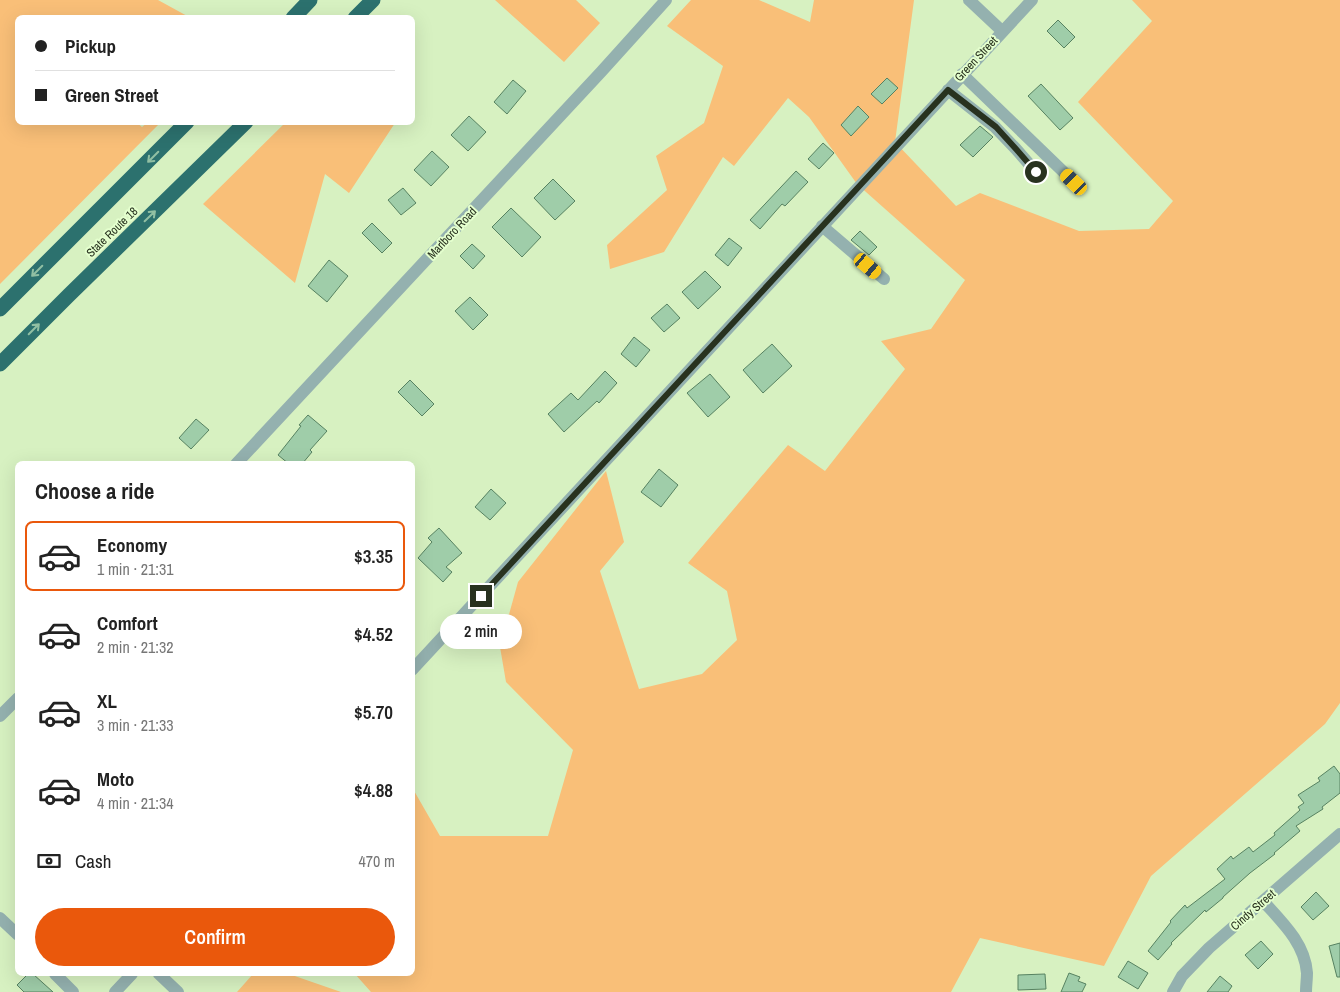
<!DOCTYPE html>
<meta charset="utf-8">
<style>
body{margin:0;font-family:"Archivo Narrow",sans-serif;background:#f2f2f2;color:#222;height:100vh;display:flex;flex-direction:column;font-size:19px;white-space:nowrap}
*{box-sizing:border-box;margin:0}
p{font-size:16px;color:#767676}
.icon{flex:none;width:28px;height:28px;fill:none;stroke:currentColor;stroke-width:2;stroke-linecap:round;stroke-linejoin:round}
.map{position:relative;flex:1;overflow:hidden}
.details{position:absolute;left:15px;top:461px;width:400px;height:515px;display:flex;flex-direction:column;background:#fff;border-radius:8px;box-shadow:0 5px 20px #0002}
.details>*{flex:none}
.top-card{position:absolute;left:15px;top:15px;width:400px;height:110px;border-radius:8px;box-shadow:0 5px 20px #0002;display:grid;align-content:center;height:110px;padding:0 20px;background:#fff}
.end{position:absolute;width:22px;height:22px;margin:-11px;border:6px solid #28321f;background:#fff;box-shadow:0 0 0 2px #fff}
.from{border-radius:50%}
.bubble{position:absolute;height:35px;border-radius:18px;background:#fff;box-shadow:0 5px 20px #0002;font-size:16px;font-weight:600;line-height:35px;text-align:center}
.car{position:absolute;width:15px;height:30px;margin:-15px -8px;border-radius:6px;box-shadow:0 0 4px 1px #0007;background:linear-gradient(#f5c518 24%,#345 0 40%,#f5c518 0 76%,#345 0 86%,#f5c518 0)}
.top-card b{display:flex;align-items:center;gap:18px;height:48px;font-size:19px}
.top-card b+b{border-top:1px solid #e0e0e0}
.top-card i{width:12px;height:12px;background:#222}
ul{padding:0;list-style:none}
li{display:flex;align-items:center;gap:15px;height:70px;margin:0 10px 8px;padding:0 10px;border:2px solid transparent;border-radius:8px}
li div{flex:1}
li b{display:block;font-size:19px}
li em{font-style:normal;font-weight:600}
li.selected{border-color:#ea580c}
li>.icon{width:45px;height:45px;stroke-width:1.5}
h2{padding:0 20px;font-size:22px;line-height:60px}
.pay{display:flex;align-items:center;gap:12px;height:55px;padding:0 20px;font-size:19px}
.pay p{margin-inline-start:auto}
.primary-button{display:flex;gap:10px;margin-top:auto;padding:10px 20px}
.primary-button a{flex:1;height:58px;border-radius:30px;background:#ea580c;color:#fff;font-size:20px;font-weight:600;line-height:58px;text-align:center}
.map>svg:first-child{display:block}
</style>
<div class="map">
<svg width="1340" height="992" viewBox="0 0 1340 992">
<rect width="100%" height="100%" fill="#d7f1c1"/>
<path fill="#f9bf78" d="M0,0h158l31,17 -171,1v104h118l6,5 5,-4h13l-160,161z
M495,0h81l24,23 -36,39z
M691,0h68l51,22 4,-22h100l-19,142 61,64 24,-13 99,38 70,-2 24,-28 -95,-99 74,-81 -20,-21h208v703l-15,21 -174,152 -47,90 -124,-28 -29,54h-580l-16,-18h57l1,-185 27,47h108l25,-86 -67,-68 -6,-35 18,-65 88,-111 18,71 -24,29 39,118 63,-15 35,-34 -10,-49 -39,-28 100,-118 37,26 80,-102 -24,-28 50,-12 34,-49 -108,-96 -48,-67 -21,-19 -54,68 -11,-9 -59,95 -54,17 -3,-24 60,-55 -11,-34 48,-33 19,-57 -56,-40z
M286,122l109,1 -46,70 -24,-19 -30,109 -92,-79z
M253,974h36l52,18h-104z"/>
<path fill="#9fcda9" stroke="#578261" d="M1058,20l17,17 -11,11 -17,-17z
M887,78l11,10 -16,16 -11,-10z
M513,80l13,11 -19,23 -13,-12z
M1041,84l32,34 -13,12 -32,-34z
M858,106l11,11 -18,19 -10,-11z
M469,116l17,16 -18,19 -17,-16z
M980,126l13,11 -20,20 -13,-12z
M823,143l11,10 -15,16 -11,-10z
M432,151l17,16 -18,19 -17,-16z
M796,171l12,11 -23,24 -3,-2 -22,25 -10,-9z
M553,179l22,22 -20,19 -21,-22z
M403,188l13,15 -15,12 -13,-15z
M511,208l30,29 -19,20 -30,-30z
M372,223l20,20 -10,10 -20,-20z
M860,231l17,16 -8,8 -18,-15z
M729,238l13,10 -14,18 -13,-11z
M472,244l13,12 -12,13 -13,-13z
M329,260l19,16 -21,26 -19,-16z
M705,271l16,16 -23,22 -16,-17z
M470,297l18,18 -15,15 -18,-19z
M667,304l13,14 -16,14 -13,-14z
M634,337l16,13 -14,17 -15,-13z
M772,344l20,22 -29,27 -20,-23z
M605,371l12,12 -18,20 -2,-2 -33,31 -16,-18 23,-21 7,7z
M710,374l20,23 -22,20 -21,-24z
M410,380l24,24 -12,12 -24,-24z
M308,415l19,16 -17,19 2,2 -10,12h-13l-11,-9 23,-29 -2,-1z
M196,419l13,11 -18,19 -12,-11z
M659,469l19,16 -17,22 -20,-15z
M491,489l15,14 -16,17 -15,-13z
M439,528l23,25 -16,14 6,5 -9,10 -25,-24 14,-16 -4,-4z
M1334,766l6,8v19l-18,14 1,2 -27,17 4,5 -26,22 1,1 -25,19 -27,24v1l-17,14 -1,-2 -34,33 1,1 -14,16 -10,-9 23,-29 -1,-1 15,-16 2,3 38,-29 -8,-10 14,-13 2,3 16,-12 4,5 22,-17 -1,-2 26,-23 -2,-3 6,-4 -6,-8 22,-14 -2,-3z
M1316,892l13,14 -16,14 -12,-13z
M1261,941l12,13 -15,15 -13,-14z
M1340,943v34h-3l-8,-31z
M1128,961l20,12 -10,16 -20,-12z
M1069,973l11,4 -2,4 8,3 -4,8h-21z
M28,974h5l20,18h-29l-7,-7z
M1045,974l1,15 -28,1v-15z
M1220,976l12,10 -4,6h-21z"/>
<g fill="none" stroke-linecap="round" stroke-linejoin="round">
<path stroke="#94b1af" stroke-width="12" d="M969,0l33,31
M962,74l112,108
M948,90l47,37 21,22 20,23
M822,226l62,53
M236,464l365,-392 65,-72
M412,670l620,-670
M0,716l18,-18
M1263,901c18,20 42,42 44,72 0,6 -1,13 -1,19
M0,918l18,17
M55,974l18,18
M159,974l19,18
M115,992l17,-18
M1173,992l9,-16 27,-28 131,-114"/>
<path stroke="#2c716e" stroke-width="15" d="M293,18l17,-18
M355,18l18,-18
M0,309l187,-187
M0,364l69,-69 177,-173"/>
</g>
<defs><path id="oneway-shaft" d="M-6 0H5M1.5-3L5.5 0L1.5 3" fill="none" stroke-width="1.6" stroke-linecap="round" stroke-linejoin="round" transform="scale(1.25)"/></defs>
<g stroke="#91bfa3">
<use href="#oneway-shaft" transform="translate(153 157) rotate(135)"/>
<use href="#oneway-shaft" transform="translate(150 216) rotate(-44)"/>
<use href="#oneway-shaft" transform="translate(37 271) rotate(135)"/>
<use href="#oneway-shaft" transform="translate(34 329) rotate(-45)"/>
</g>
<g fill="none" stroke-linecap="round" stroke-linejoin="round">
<path stroke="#28321f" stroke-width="6" d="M481,596l467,-506 48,37 20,22 20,23"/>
</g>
<g text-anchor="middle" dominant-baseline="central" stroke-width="4" stroke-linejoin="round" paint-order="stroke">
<g font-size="12" fill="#28321f" stroke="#e4ffce">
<text transform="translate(976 59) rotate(-47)">Green Street</text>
<text transform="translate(112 232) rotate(-44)">State Route 18</text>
<text transform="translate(452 233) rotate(-47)">Marlboro Road</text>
<text transform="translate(1253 910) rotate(-41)">Cindy Street</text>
</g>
</g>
</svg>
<i class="end from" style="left:1036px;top:172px"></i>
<i class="end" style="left:481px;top:596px"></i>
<div class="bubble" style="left:440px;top:614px;width:82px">2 min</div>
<i class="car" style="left:1074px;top:182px;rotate:314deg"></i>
<i class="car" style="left:868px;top:266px;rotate:130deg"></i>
<div class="top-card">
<b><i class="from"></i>Pickup</b>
<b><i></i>Green Street</b>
</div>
<section class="details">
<h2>Choose a ride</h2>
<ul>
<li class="selected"><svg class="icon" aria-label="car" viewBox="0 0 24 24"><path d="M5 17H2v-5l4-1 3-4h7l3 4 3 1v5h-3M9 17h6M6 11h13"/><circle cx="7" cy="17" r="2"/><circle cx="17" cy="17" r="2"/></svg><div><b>Economy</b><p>1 min · 21:31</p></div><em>$3.35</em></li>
<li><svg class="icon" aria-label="car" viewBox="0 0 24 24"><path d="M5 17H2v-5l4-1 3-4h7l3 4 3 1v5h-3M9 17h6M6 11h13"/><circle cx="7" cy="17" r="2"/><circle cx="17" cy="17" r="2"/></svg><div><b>Comfort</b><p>2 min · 21:32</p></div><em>$4.52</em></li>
<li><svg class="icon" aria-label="car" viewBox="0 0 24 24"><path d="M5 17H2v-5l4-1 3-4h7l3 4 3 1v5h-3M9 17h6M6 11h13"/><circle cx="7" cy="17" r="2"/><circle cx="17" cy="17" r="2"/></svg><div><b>XL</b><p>3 min · 21:33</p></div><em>$5.70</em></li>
<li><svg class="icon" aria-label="car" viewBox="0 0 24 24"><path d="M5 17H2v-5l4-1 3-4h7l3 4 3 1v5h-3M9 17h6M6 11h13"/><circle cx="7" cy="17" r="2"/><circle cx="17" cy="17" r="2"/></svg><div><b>Moto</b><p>4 min · 21:34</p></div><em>$4.88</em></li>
</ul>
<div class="pay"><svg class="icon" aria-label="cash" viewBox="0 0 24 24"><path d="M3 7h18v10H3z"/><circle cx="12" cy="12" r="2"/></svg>Cash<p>470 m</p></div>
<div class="primary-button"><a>Confirm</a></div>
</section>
</div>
